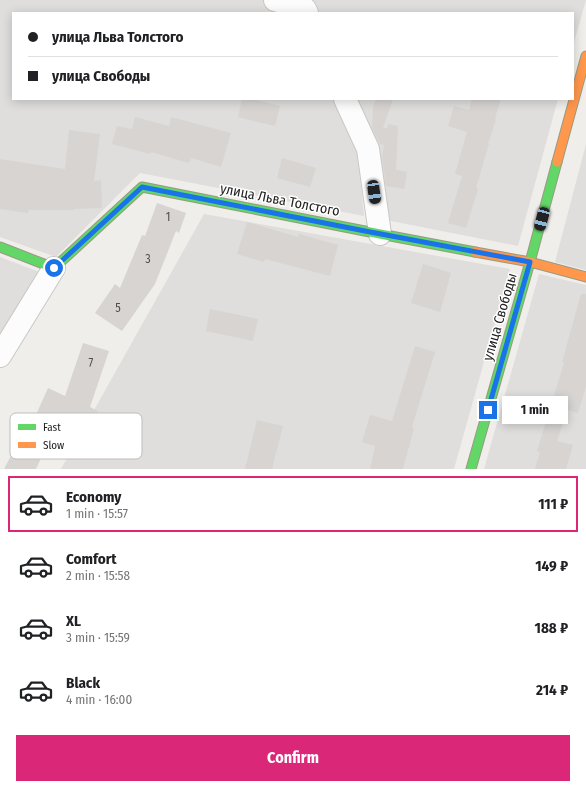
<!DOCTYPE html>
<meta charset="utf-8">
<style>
body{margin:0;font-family:"Fira Sans Condensed",sans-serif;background:#f6f6f6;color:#202124;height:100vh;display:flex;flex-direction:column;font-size:15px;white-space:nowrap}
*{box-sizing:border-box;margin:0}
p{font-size:13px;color:#757577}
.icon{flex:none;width:22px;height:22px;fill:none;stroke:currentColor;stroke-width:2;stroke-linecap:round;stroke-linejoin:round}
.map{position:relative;height:469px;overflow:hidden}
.drawer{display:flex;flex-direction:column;background:#fff;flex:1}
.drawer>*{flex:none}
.banner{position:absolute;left:12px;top:12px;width:562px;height:88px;border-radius:0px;box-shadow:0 2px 10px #0003;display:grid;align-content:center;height:88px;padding:0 16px;background:#fff}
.end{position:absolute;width:18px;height:18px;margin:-9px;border:5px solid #1a73e8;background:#fff;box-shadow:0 0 0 2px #fff}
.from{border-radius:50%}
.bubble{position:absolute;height:28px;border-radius:0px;background:#fff;box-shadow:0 2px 10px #0003;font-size:13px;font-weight:700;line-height:28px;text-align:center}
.car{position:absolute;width:12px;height:24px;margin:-12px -6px;border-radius:5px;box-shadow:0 0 3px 1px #0007;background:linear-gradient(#222 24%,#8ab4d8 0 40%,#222 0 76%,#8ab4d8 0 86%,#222 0)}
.banner b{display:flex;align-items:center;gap:14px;height:38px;font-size:15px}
.banner b+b{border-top:1px solid #e0e0e0}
.banner i{width:10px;height:10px;background:#202124}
ul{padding:7px 0 0;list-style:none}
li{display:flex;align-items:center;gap:12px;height:56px;margin:0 8px 6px;padding:0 8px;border:2px solid transparent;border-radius:0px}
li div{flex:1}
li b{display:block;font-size:15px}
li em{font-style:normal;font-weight:700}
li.active{border-color:#db2777}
li>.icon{width:36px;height:36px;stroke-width:1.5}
.action{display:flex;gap:8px;margin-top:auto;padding:8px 16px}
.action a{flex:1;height:46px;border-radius:0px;background:#db2777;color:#fff;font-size:16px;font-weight:700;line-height:46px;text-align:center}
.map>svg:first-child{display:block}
</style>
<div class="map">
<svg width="586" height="469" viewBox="0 0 586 469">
<rect width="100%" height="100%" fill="#f0eeeb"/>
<path fill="#dfdedc" d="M0,0h267l37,13h-291v86h328l15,37 8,80 -224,-43 -84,84 -56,-20z
M291,0h295l-13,46v-33h-262z
M351,99h207l-40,147 -137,-27z
M586,144v126l-31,-8z
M204,214l306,55 -56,200h-393z
M0,257l42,16 -42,62z
M539,274l47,11v184h-102z"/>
<path fill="#d7d4d2" d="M242,99h11l27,7 -5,20 -37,-9z
M376,99h17l-10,29h4l1,-4 10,2 -2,44 11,2 -3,17 -18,-3 -4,-29 2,-12 -4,-1 -8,-16 1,-21z
M472,99h29l-6,19 1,1 -8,25h1l-13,44 2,1 -12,39 -18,-5 14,-47 -7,-2 12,-42 -19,-6 6,-20 15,4z
M135,117l34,9 2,-9 60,16 -10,34 -30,-9 -2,5 -38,-11 -1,2 -38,-10 5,-18 15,3z
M69,130l31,4 -6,47 7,-1 1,27 -1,1 -27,1v1h-45l-1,3 -28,-4v-50l65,10z
M282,158l34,10 -6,19 -33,-9z
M157,203l29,10 -7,20 -3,-2 -21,53 -33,47 -27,-18 20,-29 5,4 22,-53 3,1z
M247,222l51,15 1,-3 39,11 -8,31 -65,-17 -1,3 -27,-8z
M423,264l28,9 -11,39 -29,-9z
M581,294h5v92l-8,27 -11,-3 -10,31 16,4 -7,24h-31l5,-17 -3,-1 27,-88 -2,-1z
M210,309l48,10 -5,22 -47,-10z
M83,343l26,8 -19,56 8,4 -13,28 -50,-22 13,-29 17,8z
M415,346l20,6 -23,75 2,1 -11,41h-33l5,-23 -13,-4 8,-27 22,6z
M257,420l26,6 -11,43h-27z
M18,442l25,12 -7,15h-32z"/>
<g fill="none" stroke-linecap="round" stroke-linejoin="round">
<g stroke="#c9c8c7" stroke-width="24">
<path id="street" d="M275,0l30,9 2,4
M345,99l23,50 12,85
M0,356l54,-88"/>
</g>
<g stroke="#999a82" stroke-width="11">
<path id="fast" d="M0,247l54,21 88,-81 238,47 95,18
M471,469l59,-207 27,-100"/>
</g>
<g stroke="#999a82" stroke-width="11">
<path id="slow" d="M557,162l29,-106
M475,252l55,10 56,15"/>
</g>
<use href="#street" stroke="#fdfcfc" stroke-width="22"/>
<use href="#fast" stroke="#63d668" stroke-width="9"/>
<use href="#slow" stroke="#ff974d" stroke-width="9"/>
</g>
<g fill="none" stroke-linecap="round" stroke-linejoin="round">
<path stroke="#1a73e8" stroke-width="5" d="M54,268l88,-81 223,44 165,31 -42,148"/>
</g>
<g text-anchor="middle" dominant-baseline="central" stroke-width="3" stroke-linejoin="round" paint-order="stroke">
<g font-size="12" fill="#4f4e4e">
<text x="168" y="217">1</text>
<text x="148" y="259">3</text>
<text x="118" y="308">5</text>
<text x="91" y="363">7</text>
</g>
<g font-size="14" fill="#222" stroke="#fff">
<text transform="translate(280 200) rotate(11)">улица Льва Толстого</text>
<text transform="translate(500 317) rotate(-74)">улица Свободы</text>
</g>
</g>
<rect x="10" y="413" width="132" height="46" rx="6" fill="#fff" stroke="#bdbdbd" stroke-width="1"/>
<rect x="18" y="424" width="18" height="6" fill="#63d668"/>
<rect x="18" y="442" width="18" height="6" fill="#ff974d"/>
<g font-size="11" fill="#222">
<text x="43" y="431">Fast</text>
<text x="43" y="449">Slow</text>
</g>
</svg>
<i class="end from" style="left:54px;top:268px"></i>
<i class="end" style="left:488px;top:410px"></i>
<div class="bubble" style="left:502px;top:396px;width:66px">1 min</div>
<i class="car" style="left:374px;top:192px;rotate:172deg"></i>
<i class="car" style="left:542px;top:219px;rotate:195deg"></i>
<div class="banner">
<b><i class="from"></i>улица Льва Толстого</b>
<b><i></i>улица Свободы</b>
</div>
</div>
<section class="drawer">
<ul>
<li class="active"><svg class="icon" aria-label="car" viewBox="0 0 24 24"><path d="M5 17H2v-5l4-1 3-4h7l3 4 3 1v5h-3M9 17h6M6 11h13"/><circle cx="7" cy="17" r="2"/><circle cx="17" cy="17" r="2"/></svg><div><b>Economy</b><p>1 min · 15:57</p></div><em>111 ₽</em></li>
<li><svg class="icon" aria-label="car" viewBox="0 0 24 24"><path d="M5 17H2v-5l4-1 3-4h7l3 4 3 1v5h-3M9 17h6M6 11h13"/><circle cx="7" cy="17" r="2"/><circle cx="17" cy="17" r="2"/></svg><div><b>Comfort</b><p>2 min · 15:58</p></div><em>149 ₽</em></li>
<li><svg class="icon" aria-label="car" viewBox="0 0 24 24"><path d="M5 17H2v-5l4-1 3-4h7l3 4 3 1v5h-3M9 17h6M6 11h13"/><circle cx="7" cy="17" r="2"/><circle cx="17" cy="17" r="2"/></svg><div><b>XL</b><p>3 min · 15:59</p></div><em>188 ₽</em></li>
<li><svg class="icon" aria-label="car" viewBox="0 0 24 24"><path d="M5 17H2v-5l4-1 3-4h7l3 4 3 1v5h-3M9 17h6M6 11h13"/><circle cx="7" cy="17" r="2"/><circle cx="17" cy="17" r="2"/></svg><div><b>Black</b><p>4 min · 16:00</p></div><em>214 ₽</em></li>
</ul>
<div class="action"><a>Confirm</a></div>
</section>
